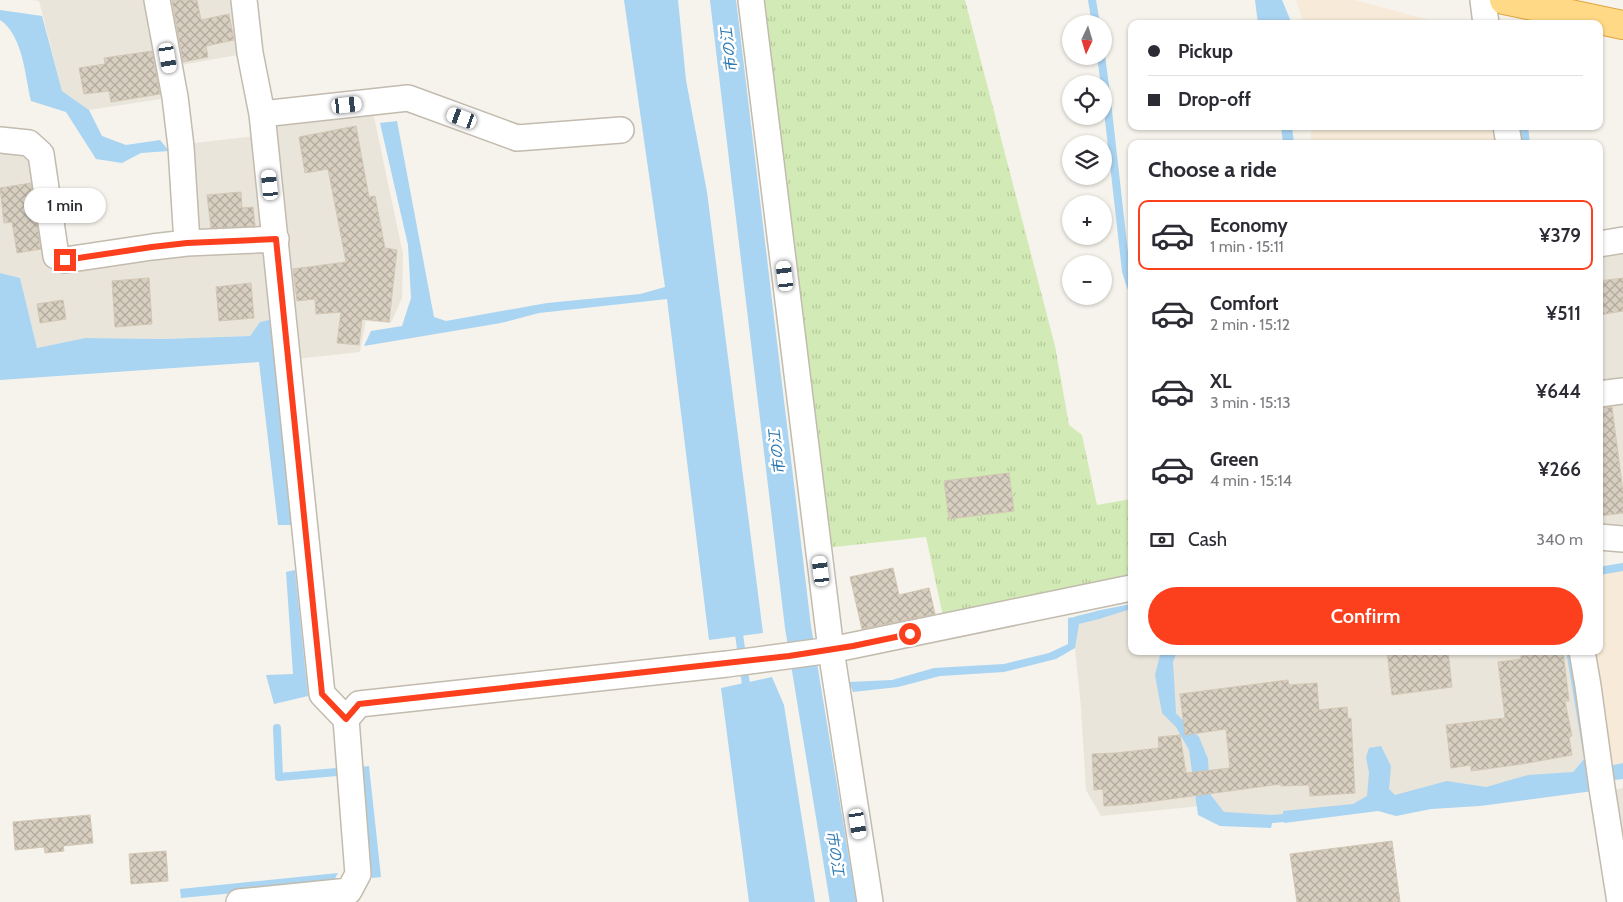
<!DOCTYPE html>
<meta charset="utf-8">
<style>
body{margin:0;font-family:Cabin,"Noto Sans JP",sans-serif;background:#f2f2f3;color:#2b2b33;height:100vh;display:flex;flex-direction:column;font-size:19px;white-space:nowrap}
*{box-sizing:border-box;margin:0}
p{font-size:16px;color:#7c7c81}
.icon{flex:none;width:28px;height:28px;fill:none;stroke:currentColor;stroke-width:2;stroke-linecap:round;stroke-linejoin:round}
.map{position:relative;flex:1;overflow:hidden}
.sheet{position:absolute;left:1128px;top:140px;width:475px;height:515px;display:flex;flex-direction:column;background:#fff;border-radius:10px;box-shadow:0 1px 4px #0004}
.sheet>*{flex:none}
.top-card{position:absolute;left:1128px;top:20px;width:475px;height:110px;border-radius:10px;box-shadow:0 1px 4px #0004;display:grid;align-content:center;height:110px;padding:0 20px;background:#fff}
.needle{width:32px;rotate:184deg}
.controls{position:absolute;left:1062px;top:15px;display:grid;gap:10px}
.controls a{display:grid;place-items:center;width:50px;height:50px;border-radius:50%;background:#fff;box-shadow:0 1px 4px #0004;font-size:25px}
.end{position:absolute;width:22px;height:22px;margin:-11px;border:6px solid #fc3f1d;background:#fff;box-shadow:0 0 0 2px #fff}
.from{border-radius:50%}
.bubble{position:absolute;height:35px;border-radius:18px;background:#fff;box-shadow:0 1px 4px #0004;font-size:16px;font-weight:600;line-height:35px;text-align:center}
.car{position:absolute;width:15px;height:30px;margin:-15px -8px;border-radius:6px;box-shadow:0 0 4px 1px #0007;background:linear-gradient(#fff 24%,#345 0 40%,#fff 0 76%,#345 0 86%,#fff 0)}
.top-card b{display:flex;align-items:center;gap:18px;height:48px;font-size:19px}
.top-card b+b{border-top:1px solid #e1e1e2}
.top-card i{width:12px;height:12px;background:#2b2b33}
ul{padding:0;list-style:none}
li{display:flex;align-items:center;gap:15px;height:70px;margin:0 10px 8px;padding:0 10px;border:2px solid transparent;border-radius:10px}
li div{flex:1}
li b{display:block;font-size:19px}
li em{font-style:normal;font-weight:600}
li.current{border-color:#fc3f1d}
li>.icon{width:45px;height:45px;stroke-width:1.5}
h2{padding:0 20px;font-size:22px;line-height:60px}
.pay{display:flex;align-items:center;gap:12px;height:55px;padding:0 20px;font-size:19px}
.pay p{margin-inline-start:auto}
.primary-button{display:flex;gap:10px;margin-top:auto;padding:10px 20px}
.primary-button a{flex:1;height:58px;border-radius:30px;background:#fc3f1d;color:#fff;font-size:20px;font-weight:600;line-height:58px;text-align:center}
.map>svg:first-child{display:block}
</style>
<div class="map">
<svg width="1623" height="902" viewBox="0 0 1623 902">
<defs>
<pattern id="grass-tufts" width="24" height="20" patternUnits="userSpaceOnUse" patternTransform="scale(1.25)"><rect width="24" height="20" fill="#d2eab5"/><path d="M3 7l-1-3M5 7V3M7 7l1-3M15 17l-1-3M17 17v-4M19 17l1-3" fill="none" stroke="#b6ca9c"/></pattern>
<pattern id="building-cross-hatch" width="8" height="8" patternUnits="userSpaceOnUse" patternTransform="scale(1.25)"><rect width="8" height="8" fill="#d8cfc1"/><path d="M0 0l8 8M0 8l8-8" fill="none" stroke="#b1aa9e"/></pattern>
</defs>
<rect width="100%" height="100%" fill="#f6f3ec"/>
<path fill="#eae5da" d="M32,0h218l-7,54 -67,12 4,30 -91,14 -27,-19 -23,-90z
M373,112l30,142 -1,44 -11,25 -25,-2 -6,31 -64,7 -14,-112 7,-2 -14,-111 1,-14z
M0,133l36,2 26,113 119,-10 5,-94 69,-8 18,183 -13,3 -10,14 -87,3 -78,-1 -48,10 -17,-70 -20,-5z
M1623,228v302l-24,-3v-295z
M1131,604v47h442l11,108 -11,13 1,10 -310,39 -44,-2 -19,-13 -100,10 -15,-26 -5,-82 -6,-60 -7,-30z
M1623,788v94l-12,-92z"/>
<path fill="#f7ead8" d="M1296,0h59l89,24h-140z
M1311,126h187l2,18h-189z
M1623,564v199l-14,3 -20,-115h10v-83z"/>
<path fill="url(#grass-tufts)" d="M758,0h207l90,346 14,79 13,10 15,70 34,-6v83l-187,39 -18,-84 -101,11z"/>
<path fill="#a9d4f2" d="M624,0h54l8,80 21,112 56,441 -54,7 -42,-341 -128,14 -38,10 -137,23 7,-15 31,-5 9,-28 -3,-53 -28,-122 17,-2 37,196 12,4 101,-18 93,-9 25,-7z
M1255,0h27l10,24h-34z
M0,10l42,6 20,75 27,19 13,26 24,9 34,-5 9,11 -28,2 -19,10 -26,-4 -30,-47 -35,-11c-6,-25 -8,-66 -31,-81z
M1281,126h11l2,18h-11z
M0,273l20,5 17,70 48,-10 78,1 87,-3 10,-14 13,-3 19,206h-14l-19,-163 -259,18z
M295,570l13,126 -34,8 -8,-29 27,-1 -7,-102z
M1131,604v5l-32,10 -3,-8z
M1077,617l2,7 -4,24 -19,11 -52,13 -64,4 -42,11 -45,5 -4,-10 43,-2 42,-12 70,-4 45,-11 19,-9v-26z
M1161,651h16l-4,11 3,51 23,24 9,22 2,35 14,18 50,3 -3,13 -51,-2 -22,-11 -9,-65 -13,-23 -14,-14 -7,-38z
M1566,651h8l19,140 -113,15 -49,3 -35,7 -18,-5 -94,12 -1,-12 70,-7 14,-8 2,-23 -3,-16 3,-9 12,-2 10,20 -2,23 6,6 52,-14 39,6 42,-12 45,-3 11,-13z
M772,677l12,28 31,197h-66l-28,-214z
M1623,763v16l-8,1 -6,-14z
M369,766l12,111 -9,1 -11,-111z
M338,873l-6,11 -151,14 -1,-9z"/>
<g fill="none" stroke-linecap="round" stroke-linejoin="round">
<path stroke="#a9d4f2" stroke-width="8" d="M1092,0l4,24
M1101,56l5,37 20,178 5,16
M1524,126l2,18
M1599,571l24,-4
M1078,620l20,-5
M738,627l9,65
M277,728l2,49 58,-5
M1273,819l10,-1"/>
<path stroke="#a9d4f2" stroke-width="26" d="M723,0l75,627 45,275"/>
</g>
<path fill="url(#building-cross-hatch)" stroke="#d3c7b4" d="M172,0h25l4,20 28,-6 5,26 -28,6 2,11 -25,5z
M152,51l8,43 -49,8 -2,-11 -25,3 -5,-26 26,-4 -1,-6z
M356,126l13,71 6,-1 10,52 12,2 -8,72 -27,-3 -3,26 -22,-2 4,-31 -25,2 -1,-15 -18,2 -4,-32 53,-7 -18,-93 -23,4 -6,-36z
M31,183l10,66 -24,4 -5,-31 -8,1 -4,-35z
M241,192l1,16 11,-1 2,19 -44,2 -4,-33z
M149,278l3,46 -37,3 -3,-46z
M1623,278v33l-24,4v-34z
M251,283l3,35 -35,3 -3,-34z
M63,300l3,19 -26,4 -3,-19z
M1612,407l11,85v21l-24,3v-108z
M1009,473l5,38 -65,8 -5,-38z
M893,568l6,27 30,-7 6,26 -73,15 -12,-52z
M1387,651h61l4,36 -60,8z
M1556,651h7l6,50h-4l7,35 -3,1 3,18 -50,9 -51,7v-6l-20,3 -5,-43 59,-7 -7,-56 23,-3v-3z
M1288,680l1,5 28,-2 2,27 28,-3 1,12 3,-1 4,75 -45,3 -1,-11 -28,1v-2l-148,20 -29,2 -1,-17 -9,1 -2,-36 24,-1 43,-5 -1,-11 22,-2 6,38 44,-5 -4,-39 -41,6 -5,-41z
M90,815l3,28 -30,3 1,5 -19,2 -1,-6 -29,3 -2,-28z
M1392,841l8,61h-103l-7,-48z
M166,851l2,30 -37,3 -2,-30z"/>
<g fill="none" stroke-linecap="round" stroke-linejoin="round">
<g stroke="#c2bbae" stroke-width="28">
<path id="minor" d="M244,0l6,53 12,61 60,580 24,25
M751,0l80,650 39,252
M1483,0l3,24
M262,114l146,-16 109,40 104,-8
M1506,126l3,18
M0,140l29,3 12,11 15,102 9,4 87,-13 35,-4 -6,-96 -6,-50 -18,-97
M187,243l89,-4
M1599,244l24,-4
M1599,394l24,-3
M1599,537l24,2
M1582,651l6,35 14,102 18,114
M239,902l110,-11 9,-17 -12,-155 13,-15 368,-40 104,-14 300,-62"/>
</g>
<g stroke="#e0a43c" stroke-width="30">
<path id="trunk" d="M1504,0l119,25"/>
</g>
<use href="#minor" stroke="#fff" stroke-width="25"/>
<use href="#trunk" stroke="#ffd985" stroke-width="28"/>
</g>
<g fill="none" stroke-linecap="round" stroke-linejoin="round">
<path stroke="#fc3f1d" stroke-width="6" d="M65,260l87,-13 35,-4 89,-4 46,455 24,25 13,-15 430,-48 64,-10 57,-12"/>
</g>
<g text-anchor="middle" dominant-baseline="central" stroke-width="5" stroke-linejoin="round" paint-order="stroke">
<g font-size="15" font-style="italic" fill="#2e7ab2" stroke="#fff">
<text transform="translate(729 50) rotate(-97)">市の江</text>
<text transform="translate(777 452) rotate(-97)">市の江</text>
<text transform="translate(835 853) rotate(81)">市の江</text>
</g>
</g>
</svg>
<div class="controls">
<a><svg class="needle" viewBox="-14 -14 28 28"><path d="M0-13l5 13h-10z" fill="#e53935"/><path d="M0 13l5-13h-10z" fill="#7c7c81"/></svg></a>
<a><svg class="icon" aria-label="locate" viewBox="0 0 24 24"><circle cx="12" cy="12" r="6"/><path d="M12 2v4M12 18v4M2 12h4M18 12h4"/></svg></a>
<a><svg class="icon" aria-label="layers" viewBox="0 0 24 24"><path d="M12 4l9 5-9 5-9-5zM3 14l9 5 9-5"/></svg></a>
<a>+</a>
<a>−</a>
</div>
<i class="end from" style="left:910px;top:634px"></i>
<i class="end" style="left:65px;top:260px"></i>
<div class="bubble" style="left:24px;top:188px;width:82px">1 min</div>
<i class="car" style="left:168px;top:58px;rotate:170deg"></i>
<i class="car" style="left:347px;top:105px;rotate:84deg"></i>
<i class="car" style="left:462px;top:118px;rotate:290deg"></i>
<i class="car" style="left:270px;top:185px;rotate:354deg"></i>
<i class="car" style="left:785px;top:276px;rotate:353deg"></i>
<i class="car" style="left:821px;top:571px;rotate:353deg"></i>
<i class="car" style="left:858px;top:824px;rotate:171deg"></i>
<div class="top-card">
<b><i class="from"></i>Pickup</b>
<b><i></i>Drop-off</b>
</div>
<section class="sheet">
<h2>Choose a ride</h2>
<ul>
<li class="current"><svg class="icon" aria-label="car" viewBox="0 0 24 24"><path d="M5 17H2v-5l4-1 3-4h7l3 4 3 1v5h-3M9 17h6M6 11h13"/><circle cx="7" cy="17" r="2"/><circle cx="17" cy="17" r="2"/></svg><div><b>Economy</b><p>1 min · 15:11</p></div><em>¥379</em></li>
<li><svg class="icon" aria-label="car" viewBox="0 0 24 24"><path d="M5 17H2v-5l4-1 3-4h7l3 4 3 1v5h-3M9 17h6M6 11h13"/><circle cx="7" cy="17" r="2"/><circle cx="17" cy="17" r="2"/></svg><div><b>Comfort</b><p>2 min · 15:12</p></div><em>¥511</em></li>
<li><svg class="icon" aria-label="car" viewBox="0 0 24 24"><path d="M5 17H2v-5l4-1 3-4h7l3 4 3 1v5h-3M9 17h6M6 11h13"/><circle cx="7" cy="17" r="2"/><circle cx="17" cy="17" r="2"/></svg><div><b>XL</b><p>3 min · 15:13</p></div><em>¥644</em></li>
<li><svg class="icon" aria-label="car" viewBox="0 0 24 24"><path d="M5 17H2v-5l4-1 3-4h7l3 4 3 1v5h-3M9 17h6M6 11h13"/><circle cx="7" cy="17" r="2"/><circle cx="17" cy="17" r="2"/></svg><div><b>Green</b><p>4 min · 15:14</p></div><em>¥266</em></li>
</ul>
<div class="pay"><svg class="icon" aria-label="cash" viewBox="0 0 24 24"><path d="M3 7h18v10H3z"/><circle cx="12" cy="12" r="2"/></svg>Cash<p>340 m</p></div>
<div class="primary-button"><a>Confirm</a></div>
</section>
</div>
